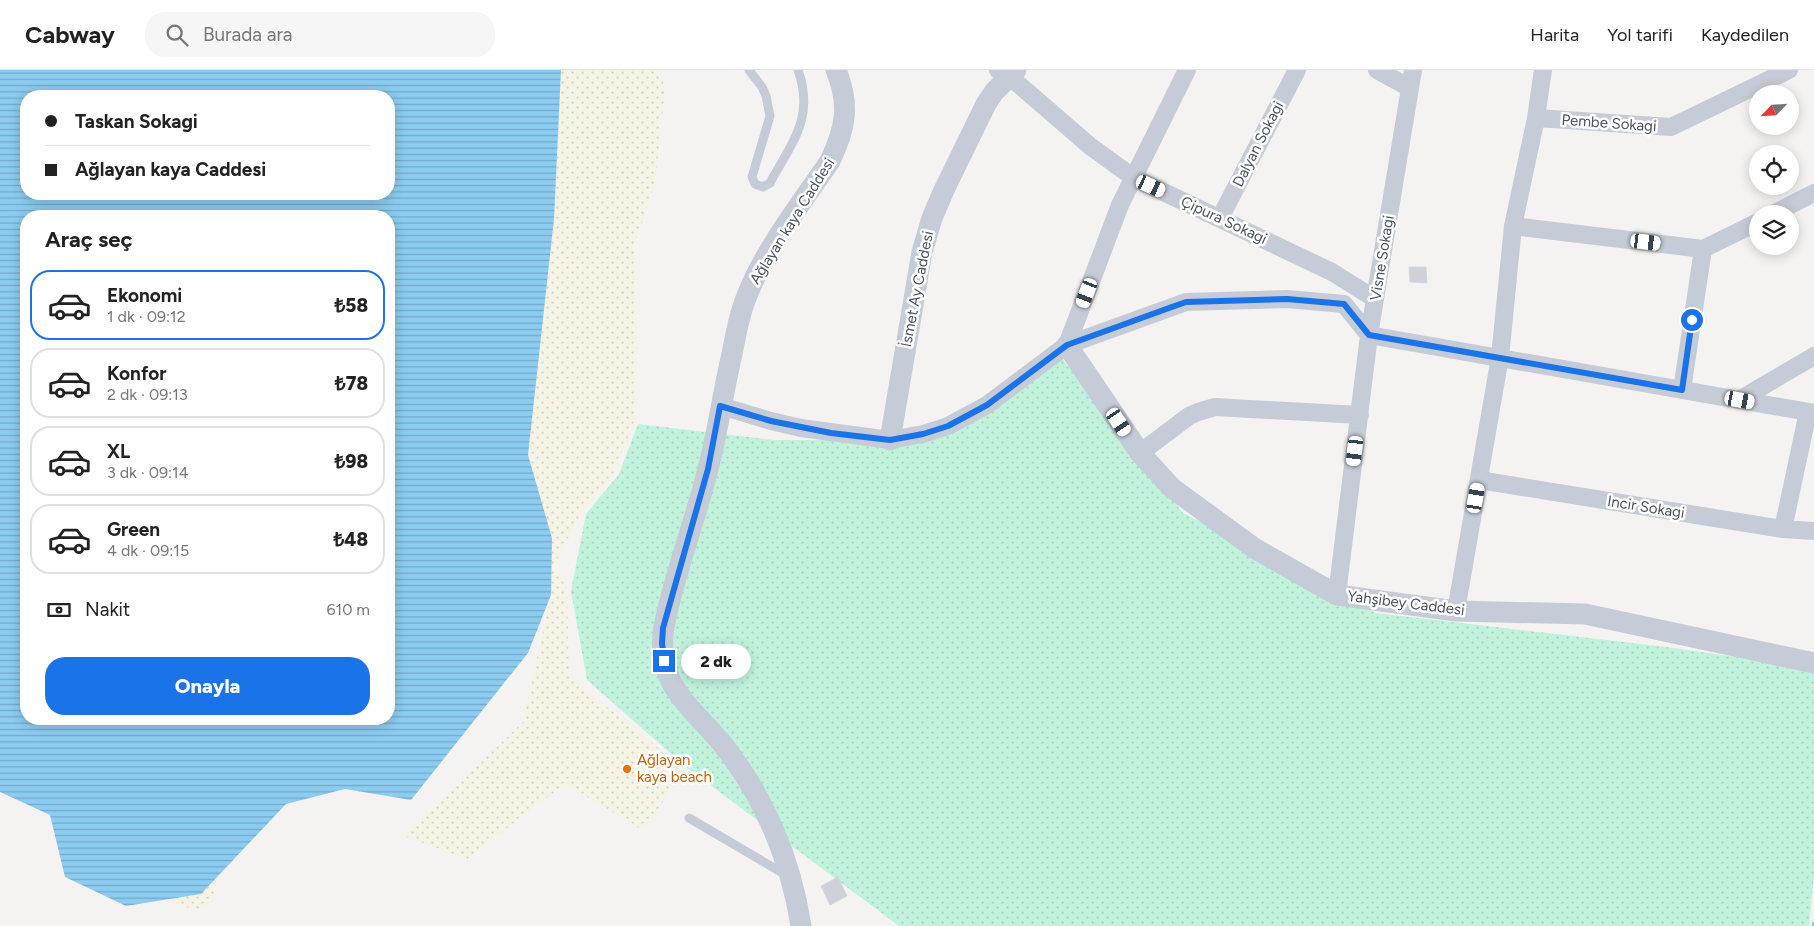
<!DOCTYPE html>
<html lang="tr">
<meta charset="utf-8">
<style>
body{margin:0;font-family:Figtree,sans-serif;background:#f6f6f6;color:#222;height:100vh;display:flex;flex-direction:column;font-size:19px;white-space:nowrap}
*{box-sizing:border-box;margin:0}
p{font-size:16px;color:#767676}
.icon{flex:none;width:28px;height:28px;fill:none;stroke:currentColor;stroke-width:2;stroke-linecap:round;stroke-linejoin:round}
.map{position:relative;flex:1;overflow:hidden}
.side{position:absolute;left:20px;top:140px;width:375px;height:515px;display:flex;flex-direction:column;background:#fff;border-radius:20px;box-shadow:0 2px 12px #0003}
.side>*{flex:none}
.top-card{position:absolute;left:20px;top:20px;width:375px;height:110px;border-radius:20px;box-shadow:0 2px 12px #0003;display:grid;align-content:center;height:110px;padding:0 25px;background:#fff}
.needle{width:32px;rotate:245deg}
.fabs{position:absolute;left:1749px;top:15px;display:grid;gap:10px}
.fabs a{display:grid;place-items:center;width:50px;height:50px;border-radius:50%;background:#fff;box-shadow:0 2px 12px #0003;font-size:25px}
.end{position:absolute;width:22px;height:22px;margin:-11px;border:6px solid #1a73e8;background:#fff;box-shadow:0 0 0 2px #fff}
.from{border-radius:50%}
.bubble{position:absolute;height:35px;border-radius:18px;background:#fff;box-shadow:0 2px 12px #0003;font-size:16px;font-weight:800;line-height:35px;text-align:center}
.car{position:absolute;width:15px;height:30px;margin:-15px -8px;border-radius:6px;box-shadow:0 0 4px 1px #0007;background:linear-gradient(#fff 24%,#345 0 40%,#fff 0 76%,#345 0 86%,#fff 0)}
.top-card b{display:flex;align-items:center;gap:18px;height:48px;font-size:19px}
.top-card b+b{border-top:1px solid #e0e0e0}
.top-card i{width:12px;height:12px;background:#222}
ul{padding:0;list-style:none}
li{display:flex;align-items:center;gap:15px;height:70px;margin:0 10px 8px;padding:0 15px;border:2px solid #e0e0e0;border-radius:20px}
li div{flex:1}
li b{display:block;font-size:19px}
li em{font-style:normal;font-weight:800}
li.current{border-color:#1a73e8}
li>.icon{width:45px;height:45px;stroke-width:1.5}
h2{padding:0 25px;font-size:22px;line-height:60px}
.pay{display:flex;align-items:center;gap:12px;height:55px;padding:0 25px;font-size:19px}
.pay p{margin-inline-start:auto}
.button{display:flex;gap:10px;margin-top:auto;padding:10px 25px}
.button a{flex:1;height:58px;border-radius:20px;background:#1a73e8;color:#fff;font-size:20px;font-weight:800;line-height:58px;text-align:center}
header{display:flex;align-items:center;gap:30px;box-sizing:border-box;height:70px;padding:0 25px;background:#fff;border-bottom:1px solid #e0e0e0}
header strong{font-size:24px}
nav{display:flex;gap:28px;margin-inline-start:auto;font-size:18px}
.search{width:350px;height:45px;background:#f6f6f6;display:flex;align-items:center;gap:12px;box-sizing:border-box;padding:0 18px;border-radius:20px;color:#767676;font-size:19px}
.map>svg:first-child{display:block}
</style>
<header>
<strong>Cabway</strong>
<div class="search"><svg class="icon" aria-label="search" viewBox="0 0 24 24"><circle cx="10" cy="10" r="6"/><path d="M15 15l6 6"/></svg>Burada ara</div>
<nav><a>Harita</a><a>Yol tarifi</a><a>Kaydedilen</a></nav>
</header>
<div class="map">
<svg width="1814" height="856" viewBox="0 0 1814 856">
<defs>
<pattern id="grass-dots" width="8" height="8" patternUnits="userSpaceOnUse" patternTransform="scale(1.25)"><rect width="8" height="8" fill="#c1f3dc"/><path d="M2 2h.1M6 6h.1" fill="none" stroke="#a7d2bf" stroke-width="1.8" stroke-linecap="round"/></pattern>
<pattern id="sand-dots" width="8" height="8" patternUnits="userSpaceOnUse" patternTransform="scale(1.25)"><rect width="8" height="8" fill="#f5f3e4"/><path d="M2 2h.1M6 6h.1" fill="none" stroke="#d4d2c6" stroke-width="1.8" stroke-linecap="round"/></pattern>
<pattern id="water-rules" width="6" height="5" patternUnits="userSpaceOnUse" patternTransform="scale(1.25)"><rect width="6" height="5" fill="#8cccf1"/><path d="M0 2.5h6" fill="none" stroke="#74a8c7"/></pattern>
</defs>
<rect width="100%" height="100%" fill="#f5f3f2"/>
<path fill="url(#grass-dots)" d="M1057,282l126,161 193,100 290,34 148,21v208l-5,50h-910l-213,-159 -99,-87 -16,-89 15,-77 33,-40 19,-50 136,16h116l33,-6z"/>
<path fill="url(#sand-dots)" d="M561,0h100l4,21 -10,92 -21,64 3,88 -3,87 -22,55 -31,35 -28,56 14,20 2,84 14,16 72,57 28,26 -39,60 -79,-47 -98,75 -63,-23 119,-114 28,-127 -23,-140 26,-236z
M211,810l4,12v7c-14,14 -25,10 -41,4l-7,-15z"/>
<path fill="url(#water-rules)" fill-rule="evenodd" d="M0,0h561l-7,149 -26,236 24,83 -1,57 -23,58 -117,147 -66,-11 -59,15 -85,90 -75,12 -61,-29 -15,-62 -50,-23zM26,26h363v98h-363zM26,146h363v503h-363z"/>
<path fill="#ced1d8" stroke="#d6d7de" d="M1409,197h17l1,16 -17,-1z
M838,807l9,19 -17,9 -9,-19z"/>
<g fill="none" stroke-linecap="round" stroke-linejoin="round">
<path stroke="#76d3b4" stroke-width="2.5" stroke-dasharray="4 2.5" stroke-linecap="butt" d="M1813,856l1,-5"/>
<path stroke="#c6ccd7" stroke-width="9" d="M749,0l13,17 4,9 4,20 -18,61 3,7 8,3 7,-4c22,-41 45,-65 28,-113
M689,748l97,57"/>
<path stroke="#c6ccd7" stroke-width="18" d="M998,0l11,6 81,70 44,32 198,94 43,27
M1377,0l33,18
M1536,48l135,9 118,-57
M1773,144l41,-21
M1220,148l77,-148
M1513,156l190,23 55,-27
M1067,275l119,-43 101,-3 57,5 25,31 445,78
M1682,320l21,-141
M1739,330l75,-44
M721,336l50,15 30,7 89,12 33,-6 25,-8 39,-21 80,-60 53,-140 67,-135
M1140,383l49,-37 9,-4 17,-5 145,8
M1479,410l304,49 31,2
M1783,459l25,-117
M1337,525l32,-260 44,-265
M1456,541l44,-254 13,-131 23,-108 7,-48"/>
<path stroke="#c6ccd7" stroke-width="21" d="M1067,275l73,108 32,35 82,60 83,47 119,16 129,3 229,49
M890,370l32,-188 10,-34 12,-28 42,-86 8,-12 22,-22
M801,856c-10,-65 -36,-128 -77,-180 -17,-22 -43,-42 -55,-69 -6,-15 -8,-33 -5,-50 10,-53 31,-105 44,-158 10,-38 15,-77 24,-115 4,-21 8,-42 16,-61 18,-45 55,-92 82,-132 16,-33 20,-57 6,-91"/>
</g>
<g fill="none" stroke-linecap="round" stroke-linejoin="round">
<path stroke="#1a73e8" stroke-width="6" d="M664,591l-2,-18 1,-15 45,-159 12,-63 51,15 60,12 59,7 33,-6 25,-8 39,-21 80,-60 102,-37 17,-6 101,-3 57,5 25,31 313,55 10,-70"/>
</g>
<circle fill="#e8710a" stroke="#fff" stroke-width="2" cx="627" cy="699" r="5"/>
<g text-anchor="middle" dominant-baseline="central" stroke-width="5" stroke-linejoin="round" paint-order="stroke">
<g font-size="15" fill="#495261" stroke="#fff">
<text transform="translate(1609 53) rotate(4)">Pembe Sokagi</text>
<text transform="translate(1258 74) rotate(-63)">Dalyan Sokagi</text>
<text transform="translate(1224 150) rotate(25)">Çipura Sokagi</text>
<text transform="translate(792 151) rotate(-58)">Ağlayan kaya Caddesi</text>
<text transform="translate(1382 188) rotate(-81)">Visne Sokagi</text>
<text transform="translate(917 219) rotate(-79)">İsmet Ay Caddesi</text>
<text transform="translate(1646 437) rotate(9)">Incir Sokagi</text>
<text transform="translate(1406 533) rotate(7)">Yahşibey Caddesi</text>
</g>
<g font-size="15" fill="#c56008" stroke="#fff" text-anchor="start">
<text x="637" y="690">Ağlayan<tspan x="637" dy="17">kaya beach</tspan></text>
</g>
</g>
</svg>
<div class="fabs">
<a><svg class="needle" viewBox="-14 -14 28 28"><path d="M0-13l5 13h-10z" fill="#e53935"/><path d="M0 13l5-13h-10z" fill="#767676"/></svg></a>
<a><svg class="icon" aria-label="locate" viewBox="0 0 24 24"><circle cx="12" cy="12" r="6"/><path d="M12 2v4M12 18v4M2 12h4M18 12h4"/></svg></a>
<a><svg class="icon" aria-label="layers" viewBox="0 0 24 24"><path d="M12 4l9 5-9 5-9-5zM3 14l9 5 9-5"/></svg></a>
</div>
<i class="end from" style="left:1692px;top:250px"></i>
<i class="end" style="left:664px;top:591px"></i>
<div class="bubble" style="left:681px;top:574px;width:70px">2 dk</div>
<i class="car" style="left:1151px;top:116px;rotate:115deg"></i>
<i class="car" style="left:1646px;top:172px;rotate:97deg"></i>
<i class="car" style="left:1087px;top:223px;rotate:201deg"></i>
<i class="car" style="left:1740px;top:330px;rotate:100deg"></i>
<i class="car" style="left:1119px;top:352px;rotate:146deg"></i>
<i class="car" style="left:1355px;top:381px;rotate:187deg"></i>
<i class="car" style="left:1476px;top:428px;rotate:10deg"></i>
<div class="top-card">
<b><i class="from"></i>Taskan Sokagi</b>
<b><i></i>Ağlayan kaya Caddesi</b>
</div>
<section class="side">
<h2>Araç seç</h2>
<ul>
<li class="current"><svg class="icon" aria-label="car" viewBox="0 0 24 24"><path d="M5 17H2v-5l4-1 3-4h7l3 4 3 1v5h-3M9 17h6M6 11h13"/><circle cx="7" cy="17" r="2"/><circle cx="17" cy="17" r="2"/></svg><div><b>Ekonomi</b><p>1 dk · 09:12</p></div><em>₺58</em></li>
<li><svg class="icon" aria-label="car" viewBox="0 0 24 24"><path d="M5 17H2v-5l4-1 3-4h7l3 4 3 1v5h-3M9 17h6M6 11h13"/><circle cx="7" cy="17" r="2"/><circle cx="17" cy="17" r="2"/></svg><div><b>Konfor</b><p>2 dk · 09:13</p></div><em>₺78</em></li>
<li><svg class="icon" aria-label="car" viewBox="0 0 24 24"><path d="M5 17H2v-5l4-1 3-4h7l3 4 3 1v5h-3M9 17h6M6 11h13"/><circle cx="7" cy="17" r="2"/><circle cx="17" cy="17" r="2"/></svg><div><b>XL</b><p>3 dk · 09:14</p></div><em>₺98</em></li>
<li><svg class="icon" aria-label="car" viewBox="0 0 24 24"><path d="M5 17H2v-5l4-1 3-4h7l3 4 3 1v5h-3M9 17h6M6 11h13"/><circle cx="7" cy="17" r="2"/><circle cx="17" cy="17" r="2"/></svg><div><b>Green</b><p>4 dk · 09:15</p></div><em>₺48</em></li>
</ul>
<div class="pay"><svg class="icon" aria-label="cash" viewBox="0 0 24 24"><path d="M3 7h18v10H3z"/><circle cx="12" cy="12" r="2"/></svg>Nakit<p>610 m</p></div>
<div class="button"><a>Onayla</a></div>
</section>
</div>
